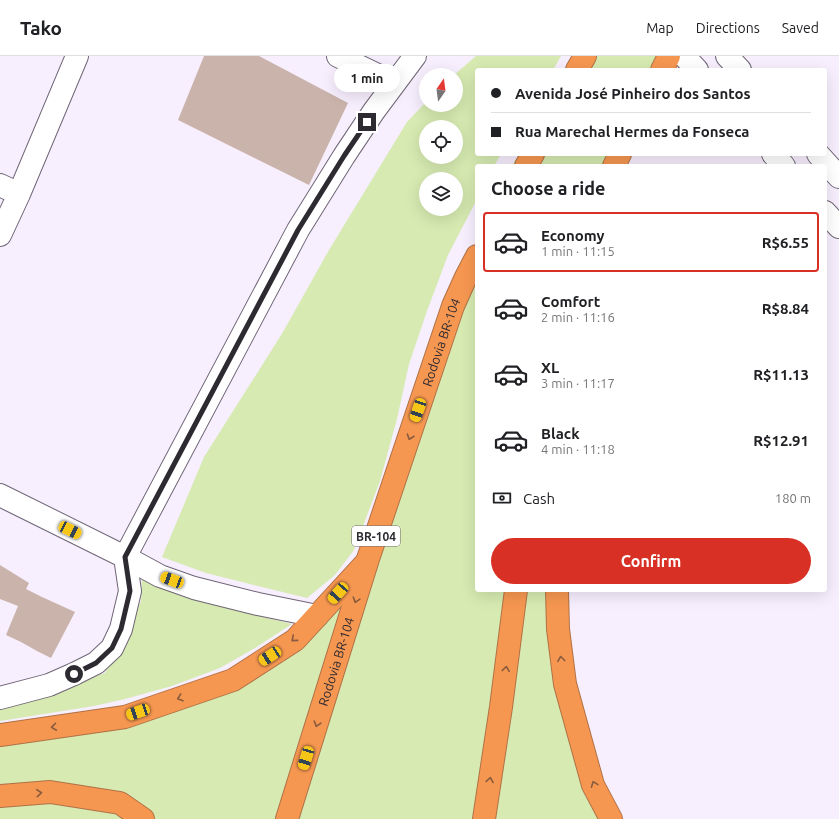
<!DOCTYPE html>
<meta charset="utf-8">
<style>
body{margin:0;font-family:Ubuntu,sans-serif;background:#f6f6f6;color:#202124;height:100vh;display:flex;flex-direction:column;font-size:15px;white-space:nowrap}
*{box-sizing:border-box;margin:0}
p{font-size:13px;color:#757577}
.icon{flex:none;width:22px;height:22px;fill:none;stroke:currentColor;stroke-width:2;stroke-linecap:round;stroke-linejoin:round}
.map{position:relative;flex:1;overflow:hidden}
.drawer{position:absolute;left:475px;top:108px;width:352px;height:428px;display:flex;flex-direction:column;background:#fff;border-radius:4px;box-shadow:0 4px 16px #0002}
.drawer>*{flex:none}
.top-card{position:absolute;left:475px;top:12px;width:352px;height:88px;border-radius:4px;box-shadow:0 4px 16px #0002;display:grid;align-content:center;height:88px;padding:0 16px;background:#fff}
.needle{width:26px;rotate:14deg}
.fabs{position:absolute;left:419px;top:12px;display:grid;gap:8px}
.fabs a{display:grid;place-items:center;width:44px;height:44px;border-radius:50%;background:#fff;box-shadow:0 4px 16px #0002;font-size:20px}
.end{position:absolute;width:18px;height:18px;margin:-9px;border:5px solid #2e2a31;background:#fff;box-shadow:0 0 0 2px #fff}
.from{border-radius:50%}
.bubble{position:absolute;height:28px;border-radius:14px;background:#fff;box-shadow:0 4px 16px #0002;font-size:13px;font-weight:700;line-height:28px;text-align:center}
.car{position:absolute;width:12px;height:24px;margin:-12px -6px;border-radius:5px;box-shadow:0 0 3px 1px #0007;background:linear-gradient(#f5c518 24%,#345 0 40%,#f5c518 0 76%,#345 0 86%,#f5c518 0)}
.top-card b{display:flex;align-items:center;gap:14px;height:38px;font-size:15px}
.top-card b+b{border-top:1px solid #e0e0e0}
.top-card i{width:10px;height:10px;background:#202124}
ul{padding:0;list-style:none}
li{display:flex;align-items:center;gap:12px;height:60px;margin:0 8px 6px;padding:0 8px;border:2px solid transparent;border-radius:4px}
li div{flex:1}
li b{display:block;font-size:15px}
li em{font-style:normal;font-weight:700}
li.current{border-color:#d93025}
li>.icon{width:36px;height:36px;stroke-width:1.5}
h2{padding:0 16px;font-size:18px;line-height:48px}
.pay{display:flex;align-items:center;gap:10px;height:44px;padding:0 16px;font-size:15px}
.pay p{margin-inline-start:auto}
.button{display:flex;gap:8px;margin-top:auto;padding:8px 16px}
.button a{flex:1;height:46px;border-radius:24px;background:#d93025;color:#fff;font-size:16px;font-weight:700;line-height:46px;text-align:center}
header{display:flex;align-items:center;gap:24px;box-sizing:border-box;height:56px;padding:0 20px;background:#fff;border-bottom:1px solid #e0e0e0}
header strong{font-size:19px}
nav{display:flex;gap:22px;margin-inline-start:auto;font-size:14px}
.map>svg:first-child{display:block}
</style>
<header>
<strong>Tako</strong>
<nav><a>Map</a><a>Directions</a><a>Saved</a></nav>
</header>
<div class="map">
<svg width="839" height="763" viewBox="0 0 839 763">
<rect width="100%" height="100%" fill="#f7eefe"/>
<path fill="#d6eab1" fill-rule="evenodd" d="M476,0h85l-8,14h-76v84h24l-7,12h-17v33l-29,56 -21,56 -18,53 -12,55 -17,62 -26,69 -19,25 -28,23 -101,-25 -44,-16 42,-100 79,-125 46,-82 78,-128 19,-20v3h30v-30h-2zM426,71h30v30h-30zM426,123h30v30h-30z
M577,0h93l-7,14h-94z
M519,98h102l-6,12h-103z
M477,194v340h80l1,39 53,190h-611v-84l125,-18 170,-77 72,-79z
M142,521l39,19 111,28 -37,24 -35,20 -48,18 -47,13 -31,7 -94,15v-12l105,-36 36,-72z"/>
<path fill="#c9b3aa" d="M204,0h55l89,47 -39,82 -131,-65z
M0,509l29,18 -3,6 16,8 33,15 -24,46 -14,-7 -16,-9 -15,-7 12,-29 -18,-7z"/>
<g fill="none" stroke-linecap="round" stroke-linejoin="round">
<g stroke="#6f6576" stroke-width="24">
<path id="minor" d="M338,0l56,27
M684,0l13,14
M727,0l13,14
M773,98l11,12
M818,98l21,23
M0,129l19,9
M825,156l14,15
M0,179l19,-41 58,-138
M0,439l125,62 35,19 34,12 64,16 59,12
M125,501l173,-327 46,-74 30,-45 41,-55
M0,642l49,-13 25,-11 22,-11 16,-15 9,-19 9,-38 -5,-34"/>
</g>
<g stroke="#b07146" stroke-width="24">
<g id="highway">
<path d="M577,14l8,-14"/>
<path d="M662,14l7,-14"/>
<path d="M526,110l7,-12"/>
<path d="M614,110l6,-12"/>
<path d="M557,534l1,39 7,55 28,101 18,34"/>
<path d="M0,679l125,-18 108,-37 62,-40 69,-75"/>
<path d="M0,740l50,-4 70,11 23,16"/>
<path id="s1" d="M287,763l81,-260 85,-253 13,-29 11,-21"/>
<path d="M484,763l17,-112 15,-117"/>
</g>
</g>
<use href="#minor" stroke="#fff" stroke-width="22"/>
<use href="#highway" stroke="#f69751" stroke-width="22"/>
</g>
<defs><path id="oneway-chevron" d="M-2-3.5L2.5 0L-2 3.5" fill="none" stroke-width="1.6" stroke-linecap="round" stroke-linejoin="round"/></defs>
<g stroke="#885b3f">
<use href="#oneway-chevron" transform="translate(410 381) rotate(109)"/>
<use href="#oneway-chevron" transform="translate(356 544) rotate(107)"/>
<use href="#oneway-chevron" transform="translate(294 583) rotate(140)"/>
<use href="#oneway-chevron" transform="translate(561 603) rotate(-97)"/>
<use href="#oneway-chevron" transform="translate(506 613) rotate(-83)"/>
<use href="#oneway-chevron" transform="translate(180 642) rotate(161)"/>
<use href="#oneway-chevron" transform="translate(317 668) rotate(107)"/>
<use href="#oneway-chevron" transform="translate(54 671) rotate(172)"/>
<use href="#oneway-chevron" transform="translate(490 724) rotate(-81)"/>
<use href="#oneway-chevron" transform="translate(594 728) rotate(-111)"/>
<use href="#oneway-chevron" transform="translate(39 737) rotate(-5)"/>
</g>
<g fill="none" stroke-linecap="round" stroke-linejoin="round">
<path stroke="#2e2a31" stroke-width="5" d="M74,618l22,-11 16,-15 9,-19 9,-38 -5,-34 173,-327 46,-74 23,-34"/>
</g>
<g text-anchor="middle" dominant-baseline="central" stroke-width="3.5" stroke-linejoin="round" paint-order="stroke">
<rect fill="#fff" stroke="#6d6a6f" stroke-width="1" x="352" y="470" width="48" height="20" rx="3"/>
<g font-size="12" font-weight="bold" fill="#2e2a31">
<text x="376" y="480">BR-104</text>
</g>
<g font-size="13" fill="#2e2a31" stroke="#fff">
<text stroke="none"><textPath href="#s1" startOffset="501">Rodovia BR-104</textPath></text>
<text stroke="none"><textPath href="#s1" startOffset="165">Rodovia BR-104</textPath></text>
</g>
</g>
</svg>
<div class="fabs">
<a><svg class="needle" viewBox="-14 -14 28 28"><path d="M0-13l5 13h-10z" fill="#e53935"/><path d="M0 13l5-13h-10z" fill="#757577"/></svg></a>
<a><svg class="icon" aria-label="locate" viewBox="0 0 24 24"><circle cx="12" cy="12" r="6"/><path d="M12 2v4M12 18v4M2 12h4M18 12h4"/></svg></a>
<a><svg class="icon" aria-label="layers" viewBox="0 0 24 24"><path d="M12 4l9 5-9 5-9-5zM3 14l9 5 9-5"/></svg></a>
</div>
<i class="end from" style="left:74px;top:618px"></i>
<i class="end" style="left:367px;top:66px"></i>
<div class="bubble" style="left:334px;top:8px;width:66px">1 min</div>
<i class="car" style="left:418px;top:354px;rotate:199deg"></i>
<i class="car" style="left:70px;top:474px;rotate:116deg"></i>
<i class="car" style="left:172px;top:524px;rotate:290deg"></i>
<i class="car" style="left:338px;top:537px;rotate:222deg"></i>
<i class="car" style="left:270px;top:600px;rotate:237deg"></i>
<i class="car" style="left:138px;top:656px;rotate:251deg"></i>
<i class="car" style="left:306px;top:702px;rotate:197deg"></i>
<div class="top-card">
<b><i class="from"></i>Avenida José Pinheiro dos Santos</b>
<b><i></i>Rua Marechal Hermes da Fonseca</b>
</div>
<section class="drawer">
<h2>Choose a ride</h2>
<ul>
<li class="current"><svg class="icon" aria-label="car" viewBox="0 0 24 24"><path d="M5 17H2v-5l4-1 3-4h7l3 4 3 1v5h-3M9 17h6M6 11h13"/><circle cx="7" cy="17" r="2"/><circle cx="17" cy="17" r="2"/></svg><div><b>Economy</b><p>1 min · 11:15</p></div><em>R$6.55</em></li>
<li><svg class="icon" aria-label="car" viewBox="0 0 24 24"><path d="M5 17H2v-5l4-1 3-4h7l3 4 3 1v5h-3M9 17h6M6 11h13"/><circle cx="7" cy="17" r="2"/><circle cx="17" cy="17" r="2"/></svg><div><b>Comfort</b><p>2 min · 11:16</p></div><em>R$8.84</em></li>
<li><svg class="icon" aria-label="car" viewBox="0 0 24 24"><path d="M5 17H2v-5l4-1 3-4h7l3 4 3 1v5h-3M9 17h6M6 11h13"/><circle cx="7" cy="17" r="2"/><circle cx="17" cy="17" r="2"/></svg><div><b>XL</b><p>3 min · 11:17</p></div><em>R$11.13</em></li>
<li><svg class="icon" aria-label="car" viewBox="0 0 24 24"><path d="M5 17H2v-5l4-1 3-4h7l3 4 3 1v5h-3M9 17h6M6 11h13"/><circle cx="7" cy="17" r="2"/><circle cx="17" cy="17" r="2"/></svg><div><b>Black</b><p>4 min · 11:18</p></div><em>R$12.91</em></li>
</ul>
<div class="pay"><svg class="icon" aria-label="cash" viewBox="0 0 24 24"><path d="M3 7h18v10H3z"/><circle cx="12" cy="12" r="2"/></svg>Cash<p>180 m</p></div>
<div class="button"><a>Confirm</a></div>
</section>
</div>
